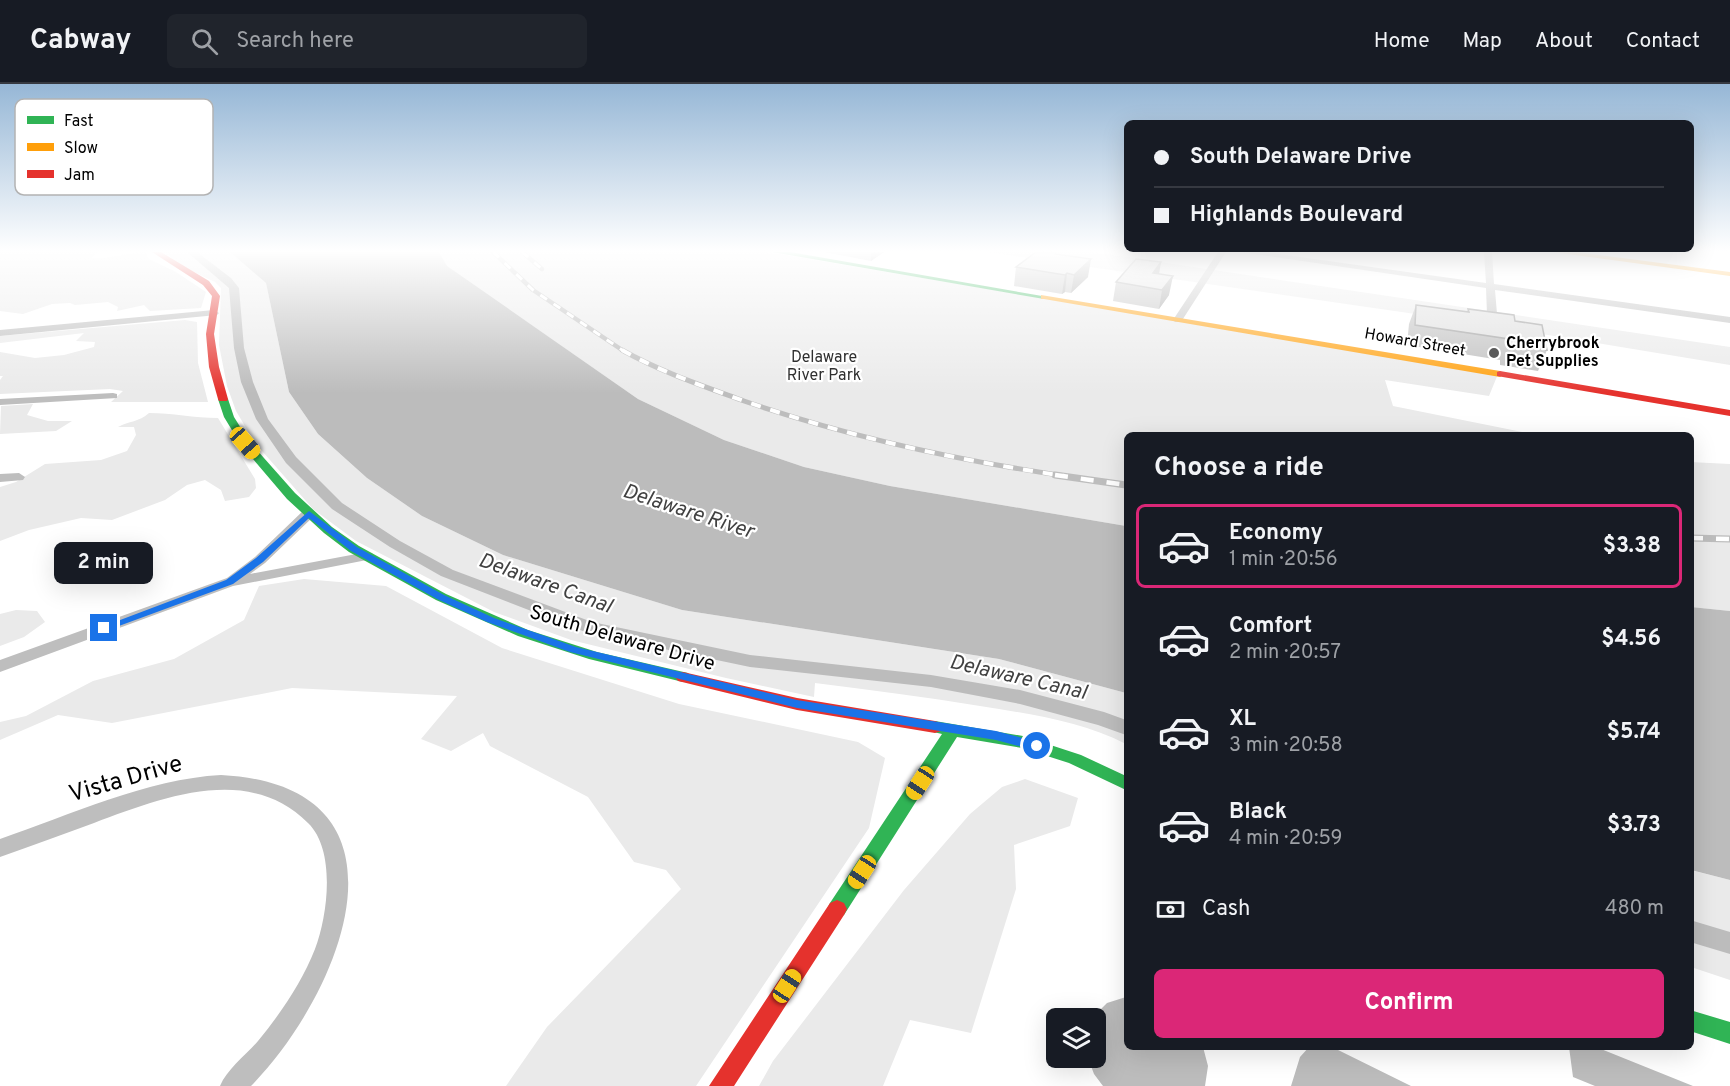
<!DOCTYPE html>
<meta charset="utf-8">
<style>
body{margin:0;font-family:Overpass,sans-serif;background:#20242c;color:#f1f3f6;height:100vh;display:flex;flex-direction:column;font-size:22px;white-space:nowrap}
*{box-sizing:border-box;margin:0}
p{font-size:20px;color:#9ea1a6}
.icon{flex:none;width:33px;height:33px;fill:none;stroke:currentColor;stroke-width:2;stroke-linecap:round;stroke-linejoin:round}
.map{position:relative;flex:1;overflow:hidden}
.drawer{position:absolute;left:1124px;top:348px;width:570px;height:618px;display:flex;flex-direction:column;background:#171b24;border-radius:9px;box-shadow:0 6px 24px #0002}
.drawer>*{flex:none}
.hud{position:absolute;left:1124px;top:36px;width:570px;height:132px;border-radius:9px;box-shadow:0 6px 24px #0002;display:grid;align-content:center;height:132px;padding:0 30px;background:#171b24}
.buttons{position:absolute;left:1046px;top:924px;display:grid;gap:12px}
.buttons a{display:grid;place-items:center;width:60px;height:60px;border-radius:9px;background:#171b24;box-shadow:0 6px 24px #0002;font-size:30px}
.end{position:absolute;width:27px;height:27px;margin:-14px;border:8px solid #1a73e8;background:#fff;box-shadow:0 0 0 3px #fff}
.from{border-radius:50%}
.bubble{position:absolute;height:42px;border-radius:9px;background:#171b24;box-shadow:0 6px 24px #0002;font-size:20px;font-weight:700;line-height:42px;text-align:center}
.car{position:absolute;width:18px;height:36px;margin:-18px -9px;border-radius:8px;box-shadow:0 0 4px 2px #0007;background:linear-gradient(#f5c518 24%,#345 0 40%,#f5c518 0 76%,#345 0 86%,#f5c518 0)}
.hud b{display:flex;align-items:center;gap:21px;height:57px;font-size:22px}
.hud b+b{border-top:2px solid #363941}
.hud i{width:15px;height:15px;background:#f1f3f6}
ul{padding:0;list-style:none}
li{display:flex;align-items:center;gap:18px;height:84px;margin:0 12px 9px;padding:0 18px;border:3px solid transparent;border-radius:9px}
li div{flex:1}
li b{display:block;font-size:22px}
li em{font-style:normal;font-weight:700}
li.current{border-color:#db2777}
li>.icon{width:54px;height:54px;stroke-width:1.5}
h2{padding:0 30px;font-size:27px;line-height:72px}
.pay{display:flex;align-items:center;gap:15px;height:66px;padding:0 30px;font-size:22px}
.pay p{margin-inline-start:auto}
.button{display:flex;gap:12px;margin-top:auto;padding:12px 30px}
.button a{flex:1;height:69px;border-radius:9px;background:#db2777;color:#fff;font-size:24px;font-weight:700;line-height:69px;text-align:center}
header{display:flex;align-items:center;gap:36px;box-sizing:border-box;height:84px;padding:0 30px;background:#171b24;border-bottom:2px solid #363941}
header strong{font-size:28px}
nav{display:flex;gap:33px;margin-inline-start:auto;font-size:21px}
.search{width:420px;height:54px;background:#20242c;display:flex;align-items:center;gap:15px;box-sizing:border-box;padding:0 21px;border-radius:9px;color:#9ea1a6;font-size:22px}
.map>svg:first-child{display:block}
</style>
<header>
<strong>Cabway</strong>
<div class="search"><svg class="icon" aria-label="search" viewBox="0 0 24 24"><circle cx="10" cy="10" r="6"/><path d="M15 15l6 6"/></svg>Search here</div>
<nav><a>Home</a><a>Map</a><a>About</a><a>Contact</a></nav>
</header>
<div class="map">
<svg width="1730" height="1002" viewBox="0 0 1730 1002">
<rect width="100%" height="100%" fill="#fff"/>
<path fill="#eaeaea" d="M0,168h97l-6,6c19,2 35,-6 54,-6l4,7 27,13 30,20 -5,16 -51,3 -6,-6 -27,6 1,-4 -10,-5 -33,3 -5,-2 -18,1 -29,10 -23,-3z
M163,168h67l36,31 23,109 29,42 49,44 55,38 81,39 179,55 317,49 127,34v51c-45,-23 -96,-30 -146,-38 -55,-9 -110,-16 -165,-23l-1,14 -88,-19 -155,-38 -77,-28 -138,-71 -43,-32 -58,-66 -19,-32 -9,-25 -8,-41 2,-57 -6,-6 -25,-12z
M437,168h330l731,122 -9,22 -104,-16 8,26 144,29h-411v91l-236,-40 -86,-19 -80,-27 -86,-41 -111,-77 -81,-43z
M987,168h105l638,95v18l-266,-44z
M185,236l12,2 1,41 10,39h-97l12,-11 -13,-2 -110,5v-14l3,-4h-3v-24l35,6 29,-3 30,-8 1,-5 -19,-1 8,-8 -84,10v-7z
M33,320l-6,11 21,6h24l-16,10 -56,3 1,-28z
M149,329c23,0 45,5 69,5l37,61 1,9 -7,9 -24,4 -4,-11 -16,-10 -18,5 -22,15 -53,20 -31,-2 -52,12 -29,11v-54l16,-5 29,-18 56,-4 26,-9 9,-16 -2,-8h-16c11,-6 21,-5 31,-14z
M1690,378l40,2v147l-39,-4z
M304,495l82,7 116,62 177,56 179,38 27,16 -16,70 -173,258h-190l41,-59 134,-138 -15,-19 -32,-8 -46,-65 -98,-51 -7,-13 -32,18 -30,-12 36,-43 -165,-8 -180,35 -54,-8 -58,25v-18l26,-6 67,-35 81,-22 70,-39 15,-34z
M16,526l21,1 8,11 -21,15 -24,9v-32z
M1025,695l53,19 -8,28 -56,19 2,44 -45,144 -61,-13 -27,66h-124l14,-25 131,-171 66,-76 32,-27z
M1690,786l40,10v100l-39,-13z"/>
<path fill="#bcbcbc" d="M230,168h209l8,14 191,133 86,41 80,27 86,19 236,40v167l-127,-34 -317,-49 -179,-55 -81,-39 -55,-38 -49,-44 -29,-42 -23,-109z
M1691,523l39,4v269l-39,-10z
M1126,913v50h77l5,19 -3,20h-102l-9,-12 -6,-16h7v-40h-3l15,-15z
M1309,963h23l79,39h-120l9,-29z
M1569,963h27l97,39h-98l-22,-9z"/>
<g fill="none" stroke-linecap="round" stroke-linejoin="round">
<path fill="#bcbcbc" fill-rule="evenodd" d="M187,168h10l34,26 8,10 5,60 9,34 15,37 28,38 46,46 58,38 53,29 139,52 158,33 181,20 89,15 84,22 22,8v15l-28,-10 -78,-21 -89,-17 -181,-20 -162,-34 -147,-57 -51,-29 -58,-38 -46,-46 -30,-44 -15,-37 -7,-34 -5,-60z
M1690,836l40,12v22l-40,-12z"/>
<path fill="#bebebe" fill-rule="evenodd" d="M1218,168h8l-45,70h-6l-2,-2z
M1241,168h23l222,31 -2,-31h8l2,32 236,33v6l-235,-33 2,24 -5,3 -5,-3 -1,-26z
M214,226l5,3 -2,2 -217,21v-6z
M113,309l4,1v4l-117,7v-6z
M19,389l6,4 -2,3 -23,2v-8z
M309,425l7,4 -2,3 -49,47 -15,11 117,-22 5,1 2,3 -2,3 -139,27 -233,86v-12l227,-82 28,-21 49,-47z
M221,691c205,11 122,217 30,311h-31c7,-17 26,-31 38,-45 23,-28 44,-59 57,-92 13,-34 21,-99 -7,-126 -59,-60 -147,-25 -214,0 -31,11 -62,23 -94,34v-18c70,-24 147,-60 221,-64z"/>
<path fill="#30b455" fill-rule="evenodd" d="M772,168h18l258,45 -4,2z
M223,312l5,3 6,18 15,24 46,52 37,34 27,19 87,48 82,36 69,22 91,21 3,4 -3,4 -5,1 -94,-23 -71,-23 -82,-36 -87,-48 -25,-19 -37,-34 -46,-54 -17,-28 -6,-18z
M935,637l88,15 58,19 45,21v14l-57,-27 -47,-15 -65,-11 -113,178 -7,3 -7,-3 -3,-6 3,-6 112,-169 -13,-3 -2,-4 2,-4z
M1690,926l40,12v22l-40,-13z"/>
<path fill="#ff9f0a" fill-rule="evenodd" d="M1553,168h23l154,20v4z
M1041,211l459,76 5,3 -5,3 -456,-78h-3z"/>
<path fill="#e5322d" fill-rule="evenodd" d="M152,168h9l48,29 11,15 -6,38 5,33 9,32 -1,2h-8l-1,-2 -9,-32 -3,-33 6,-38 -9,-11z
M1500,287l230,39v6l-233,-40v-4z
M683,588l114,26 138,23 6,2 2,4 -2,4 -6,2 -138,-23 -119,-29 -3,-4 3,-4z
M837,816l7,3 3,6 -3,6 -110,171h-25l121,-183z"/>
<g stroke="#bdbdbd" stroke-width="4.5">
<path id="rail-far2" d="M493,168l40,38 92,62
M522,168l20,17"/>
</g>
<g stroke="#bdbdbd" stroke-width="5">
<path id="rail-far1" d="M622,266c39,22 81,36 122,51 105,36 212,59 321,75"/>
</g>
<g stroke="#bdbdbd" stroke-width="7">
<path id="rail" d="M1055,391l71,10
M1690,454l40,1"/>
</g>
<use href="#rail-far2" stroke="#fff" stroke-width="3" stroke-dasharray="8" stroke-linecap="butt"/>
<use href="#rail-far1" stroke="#fff" stroke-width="4" stroke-dasharray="10" stroke-linecap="butt"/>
<use href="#rail" stroke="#fff" stroke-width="4.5" stroke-dasharray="13" stroke-linecap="butt"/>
</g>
<path fill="#bebebe" d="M824,168h60l-13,9z
M1058,170l30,23 -17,16 -6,-1 -3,2 -48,-8 2,-19z
M1159,190l10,21 -10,14 -46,-8 3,-19z
M1416,221l51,7 1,-3 47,12 32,29 -9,21 -38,-6v-5l-93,-15 2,-21z"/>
<path fill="#9b9b9b" d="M871,168h13l-13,9z
M1091,175l-3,18 -17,16 3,-18z
M1161,178l-3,19 -5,-8z
M1067,189l-2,19 -3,2 3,-19z
M1173,192l-4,19 -10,14 3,-19z"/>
<path fill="#ddd" stroke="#9b9b9b" stroke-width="1.5" d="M1036,168h20l-1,2 36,5 -17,16 -7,-2 -2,2 -49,-8z
M1136,175l25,3 -8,11 20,3 -11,14 -46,-8z
M1416,221l53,7 -1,-3 46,6 1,6 27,4 5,25 -38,-6v-5l-94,-14z"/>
<linearGradient id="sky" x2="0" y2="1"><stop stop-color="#96b7d6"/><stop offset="0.54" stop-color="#fff"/><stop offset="1" stop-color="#fff" stop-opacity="0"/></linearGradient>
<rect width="1730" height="309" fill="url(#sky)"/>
<path fill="#1a73e8" d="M309,427l48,36 87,48 50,23 82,29 221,53 199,31 45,12 2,3 -6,5 -41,-11 -199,-32 -227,-56 -83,-30 -50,-23 -86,-48 -42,-33 -46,44 -30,22 -125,46 -4,1 -5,-3 127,-48 30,-22z"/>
<circle fill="#595959" stroke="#fff" stroke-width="2" cx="1494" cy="269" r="6"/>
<g text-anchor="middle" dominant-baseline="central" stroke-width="4.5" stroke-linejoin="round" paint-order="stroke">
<g font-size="16" fill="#000" stroke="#fff">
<text transform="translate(1415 259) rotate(10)">Howard Street</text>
</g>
<g font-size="16" font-weight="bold" fill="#000" stroke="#fff" text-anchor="start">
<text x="1506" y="260">Cherrybrook<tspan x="1506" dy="18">Pet Supplies</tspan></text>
</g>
<g font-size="16" fill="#303030" stroke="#fff">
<text x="824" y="274">Delaware<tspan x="824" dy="18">River Park</tspan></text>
</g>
<g font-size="20" fill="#000" stroke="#fff">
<text transform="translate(622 555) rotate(16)">South Delaware Drive</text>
</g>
<g font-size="21" font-style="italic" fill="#414141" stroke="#fff">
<text transform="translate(688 428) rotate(18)">Delaware River</text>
<text transform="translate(545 500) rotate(20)">Delaware Canal</text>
<text transform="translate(1018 594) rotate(13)">Delaware Canal</text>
</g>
<g font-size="24" fill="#000" stroke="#fff">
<text transform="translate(126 696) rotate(-16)">Vista Drive</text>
</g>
</g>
<rect x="15" y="15" width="198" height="96" rx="9" fill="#fff" stroke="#b2b2b2" stroke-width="1.5"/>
<rect x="27" y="32" width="27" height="8" fill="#30b455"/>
<rect x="27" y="59" width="27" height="8" fill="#ff9f0a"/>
<rect x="27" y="86" width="27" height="8" fill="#e5322d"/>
<g font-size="16" fill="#000">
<text x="64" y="42">Fast</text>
<text x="64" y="69">Slow</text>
<text x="64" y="96">Jam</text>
</g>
</svg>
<div class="buttons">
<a><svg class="icon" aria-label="layers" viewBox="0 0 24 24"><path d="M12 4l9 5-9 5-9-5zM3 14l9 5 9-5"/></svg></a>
</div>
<i class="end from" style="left:1037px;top:662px"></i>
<i class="end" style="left:104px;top:544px"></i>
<div class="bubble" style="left:54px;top:458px;width:99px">2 min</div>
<i class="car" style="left:245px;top:359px;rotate:139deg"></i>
<i class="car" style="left:920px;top:699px;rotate:213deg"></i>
<i class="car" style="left:862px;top:788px;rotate:213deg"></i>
<i class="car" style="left:787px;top:902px;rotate:33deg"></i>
<div class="hud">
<b><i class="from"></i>South Delaware Drive</b>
<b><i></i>Highlands Boulevard</b>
</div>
<section class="drawer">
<h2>Choose a ride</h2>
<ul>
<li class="current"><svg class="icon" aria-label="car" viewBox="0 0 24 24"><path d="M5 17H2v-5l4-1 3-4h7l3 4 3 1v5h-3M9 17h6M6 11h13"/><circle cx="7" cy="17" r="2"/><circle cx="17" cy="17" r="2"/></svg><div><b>Economy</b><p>1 min · 20:56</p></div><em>$3.38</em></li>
<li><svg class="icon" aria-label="car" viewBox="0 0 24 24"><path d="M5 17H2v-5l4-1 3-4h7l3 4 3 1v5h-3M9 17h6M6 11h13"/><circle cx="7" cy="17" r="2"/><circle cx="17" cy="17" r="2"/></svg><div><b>Comfort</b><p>2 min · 20:57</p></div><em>$4.56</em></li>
<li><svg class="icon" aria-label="car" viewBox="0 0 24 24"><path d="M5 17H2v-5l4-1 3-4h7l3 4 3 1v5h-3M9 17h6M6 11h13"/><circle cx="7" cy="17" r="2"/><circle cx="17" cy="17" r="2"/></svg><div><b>XL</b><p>3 min · 20:58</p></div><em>$5.74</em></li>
<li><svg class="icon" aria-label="car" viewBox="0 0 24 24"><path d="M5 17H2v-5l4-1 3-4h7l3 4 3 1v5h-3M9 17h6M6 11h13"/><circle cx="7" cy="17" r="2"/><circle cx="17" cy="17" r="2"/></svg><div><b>Black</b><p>4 min · 20:59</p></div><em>$3.73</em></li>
</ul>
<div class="pay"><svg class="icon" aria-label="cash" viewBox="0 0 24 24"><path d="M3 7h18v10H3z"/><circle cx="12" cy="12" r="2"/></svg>Cash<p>480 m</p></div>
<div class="button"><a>Confirm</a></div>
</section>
</div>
